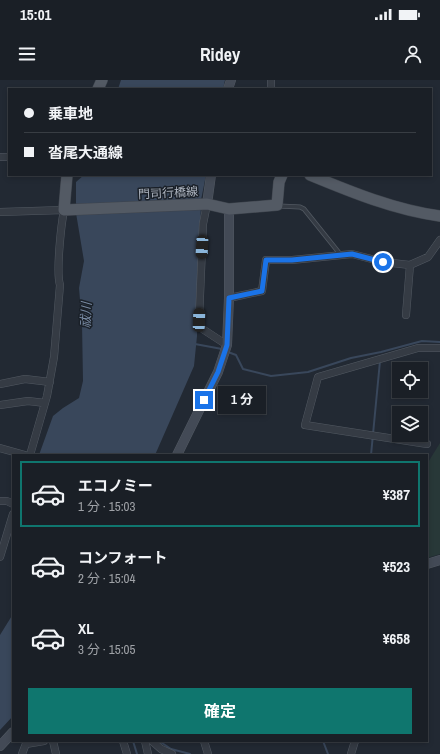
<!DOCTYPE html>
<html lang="ja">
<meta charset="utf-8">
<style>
body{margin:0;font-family:"Archivo Narrow","Noto Sans JP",sans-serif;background:#272c32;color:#f1f3f6;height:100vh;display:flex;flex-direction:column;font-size:15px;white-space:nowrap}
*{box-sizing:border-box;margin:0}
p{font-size:13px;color:#9fa2a7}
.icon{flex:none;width:22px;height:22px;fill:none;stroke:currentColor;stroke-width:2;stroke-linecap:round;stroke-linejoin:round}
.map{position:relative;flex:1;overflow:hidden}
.side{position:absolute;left:12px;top:374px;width:416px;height:288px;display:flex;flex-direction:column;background:#1a1f26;border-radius:0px;box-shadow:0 2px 6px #0003,0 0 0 1px #383d43}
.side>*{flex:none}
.banner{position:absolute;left:8px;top:8px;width:424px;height:88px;border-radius:0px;box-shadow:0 2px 6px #0003,0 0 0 1px #383d43;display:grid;align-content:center;height:88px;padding:0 16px;background:#1a1f26}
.tools{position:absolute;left:392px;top:282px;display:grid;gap:8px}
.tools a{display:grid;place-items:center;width:36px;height:36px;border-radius:0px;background:#1a1f26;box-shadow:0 2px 6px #0003,0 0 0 1px #383d43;font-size:20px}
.end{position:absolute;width:18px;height:18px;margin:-9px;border:5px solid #1a73e8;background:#fff;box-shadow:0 0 0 2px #fff}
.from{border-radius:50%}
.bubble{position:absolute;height:28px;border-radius:0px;background:#1a1f26;box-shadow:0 2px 6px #0003,0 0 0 1px #383d43;font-size:13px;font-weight:700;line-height:28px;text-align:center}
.car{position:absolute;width:12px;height:24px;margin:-12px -6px;border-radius:5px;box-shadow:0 0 3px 1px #0007;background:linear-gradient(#222 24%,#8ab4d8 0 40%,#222 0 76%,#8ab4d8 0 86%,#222 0)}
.banner b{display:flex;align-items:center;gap:14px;height:38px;font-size:15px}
.banner b+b{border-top:1px solid #383d43}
.banner i{width:10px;height:10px;background:#f1f3f6}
ul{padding:7px 0 0;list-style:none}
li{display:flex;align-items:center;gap:12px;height:66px;margin:0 8px 6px;padding:0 8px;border:2px solid transparent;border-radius:0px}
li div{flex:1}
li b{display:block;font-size:15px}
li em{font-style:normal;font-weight:700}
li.on{border-color:#0f766e}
li>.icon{width:36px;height:36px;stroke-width:1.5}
.primary-button{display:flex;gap:8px;margin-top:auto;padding:8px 16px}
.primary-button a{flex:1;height:46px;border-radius:0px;background:#0f766e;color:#fff;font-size:16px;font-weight:700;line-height:46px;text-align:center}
.status{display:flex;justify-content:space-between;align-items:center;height:28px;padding:0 20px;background:#1a1f26;direction:ltr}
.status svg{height:11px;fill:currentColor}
header{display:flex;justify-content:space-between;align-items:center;height:52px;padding:0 16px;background:#1a1f26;font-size:18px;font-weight:700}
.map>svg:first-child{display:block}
</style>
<div class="status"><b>15:01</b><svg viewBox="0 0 49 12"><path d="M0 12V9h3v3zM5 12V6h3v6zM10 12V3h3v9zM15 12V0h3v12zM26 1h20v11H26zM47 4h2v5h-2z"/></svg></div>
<header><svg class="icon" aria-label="menu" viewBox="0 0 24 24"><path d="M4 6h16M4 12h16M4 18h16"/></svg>Ridey<svg class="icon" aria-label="person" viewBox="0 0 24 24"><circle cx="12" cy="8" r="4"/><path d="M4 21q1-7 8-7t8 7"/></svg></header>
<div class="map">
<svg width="440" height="674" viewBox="0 0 440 674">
<rect width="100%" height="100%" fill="#222933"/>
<path fill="#283838" d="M440,363v111l-13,4v-94z"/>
<path fill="#39475b" d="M121,0h104l-2,9h-105z
M84,95h122l-5,25 -4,136 -3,30 -39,89h-116l14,-39 10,-8 16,-10 4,-17 -1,-57 -3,-36 5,-27 -8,-48v-31z
M13,534v102l-13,14v-95z"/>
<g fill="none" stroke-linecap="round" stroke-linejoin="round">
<path stroke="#39475b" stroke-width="2" d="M195,264l27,5
M228,272l8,3 7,14 28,7 37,-4 43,-14 30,-6 41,-11 18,1
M371,375l9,-94
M133,661l4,13
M159,661l12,8 19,5
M323,661l5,13"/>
<g stroke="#525962" stroke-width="5">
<path id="lane" d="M279,126l21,1 4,2 36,45"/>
</g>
<g stroke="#525962" stroke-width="8">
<path id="street" d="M271,9v-9
M0,77h9
M207,124l-4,20 -4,96 2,8 26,17
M0,132l64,-2c-3,16 -8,62 -4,75l-6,72 -7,39 -17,59
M229,218l33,-7 4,-31h26l60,-6 31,8 27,3 18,-8 12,-17
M406,235l4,-50
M0,304l25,-5 25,3
M0,325l28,-4 17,2
M427,364l-122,-19 13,-48 100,-29h22
M0,368l25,7
M0,421h7l6,3
M0,477l13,-43
M53,661l3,13
M123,661l4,13
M145,661l3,13
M152,661l9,8 11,5
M204,661l4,13
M26,664l18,-3
M22,674l5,-13
M351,674l4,-13"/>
</g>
<g stroke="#525962" stroke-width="10">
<path id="secondary" d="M228,9l3,-9
M207,124l4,-29
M177,375l41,-83 9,-27 2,-47v-89
M427,484l13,-4
M0,666l13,-14"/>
</g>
<g stroke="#3e444d" stroke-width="12">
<path id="primary" d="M98,9l4,-9
M67,95l-3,35 143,-6 22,5 48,-4 2,-23 3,-7
M310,95c41,17 85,35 130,41"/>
</g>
<use href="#lane" stroke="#353b44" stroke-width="3.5"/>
<use href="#street" stroke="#353b44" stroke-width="7"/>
<use href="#secondary" stroke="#434a56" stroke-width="9"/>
<use href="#primary" stroke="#535a64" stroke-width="11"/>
</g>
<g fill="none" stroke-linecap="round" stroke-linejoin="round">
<path stroke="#1a73e8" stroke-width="5" d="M204,320l14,-28 9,-27 2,-47 33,-7 4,-31h26l60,-6 31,8"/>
</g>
<g text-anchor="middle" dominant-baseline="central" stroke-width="3" stroke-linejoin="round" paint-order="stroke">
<g font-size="12" fill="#afb6c1" stroke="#1a2028">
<text transform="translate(168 113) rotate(-3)">門司行橋線</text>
</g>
<g font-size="13" font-style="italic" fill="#7b8da6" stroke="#1a2028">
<text transform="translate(86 235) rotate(-88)">祓川</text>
</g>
</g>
</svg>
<div class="tools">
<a><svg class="icon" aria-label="locate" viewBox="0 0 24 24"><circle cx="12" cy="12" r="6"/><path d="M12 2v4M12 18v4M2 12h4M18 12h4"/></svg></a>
<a><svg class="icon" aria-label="layers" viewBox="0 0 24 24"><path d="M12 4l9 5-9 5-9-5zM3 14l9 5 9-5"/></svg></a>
</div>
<i class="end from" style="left:383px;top:182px"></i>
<i class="end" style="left:204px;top:320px"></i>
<div class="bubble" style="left:218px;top:306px;width:48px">1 分</div>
<i class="car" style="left:202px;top:167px;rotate:183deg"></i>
<i class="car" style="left:199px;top:240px;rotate:2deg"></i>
<div class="banner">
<b><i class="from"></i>乗車地</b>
<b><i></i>沓尾大通線</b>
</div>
<section class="side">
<ul>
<li class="on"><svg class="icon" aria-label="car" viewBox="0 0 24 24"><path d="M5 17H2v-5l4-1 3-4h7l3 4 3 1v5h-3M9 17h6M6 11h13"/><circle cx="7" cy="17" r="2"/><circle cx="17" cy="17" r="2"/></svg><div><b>エコノミー</b><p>1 分 · 15:03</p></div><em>¥387</em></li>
<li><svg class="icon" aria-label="car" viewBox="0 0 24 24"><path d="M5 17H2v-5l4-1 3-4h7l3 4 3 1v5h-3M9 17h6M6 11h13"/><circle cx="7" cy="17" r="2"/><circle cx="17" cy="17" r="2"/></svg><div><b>コンフォート</b><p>2 分 · 15:04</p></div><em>¥523</em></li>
<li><svg class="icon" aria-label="car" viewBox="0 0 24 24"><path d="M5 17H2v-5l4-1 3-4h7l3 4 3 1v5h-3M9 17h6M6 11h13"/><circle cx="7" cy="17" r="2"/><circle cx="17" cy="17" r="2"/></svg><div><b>XL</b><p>3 分 · 15:05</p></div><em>¥658</em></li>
</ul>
<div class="primary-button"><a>確定</a></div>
</section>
</div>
